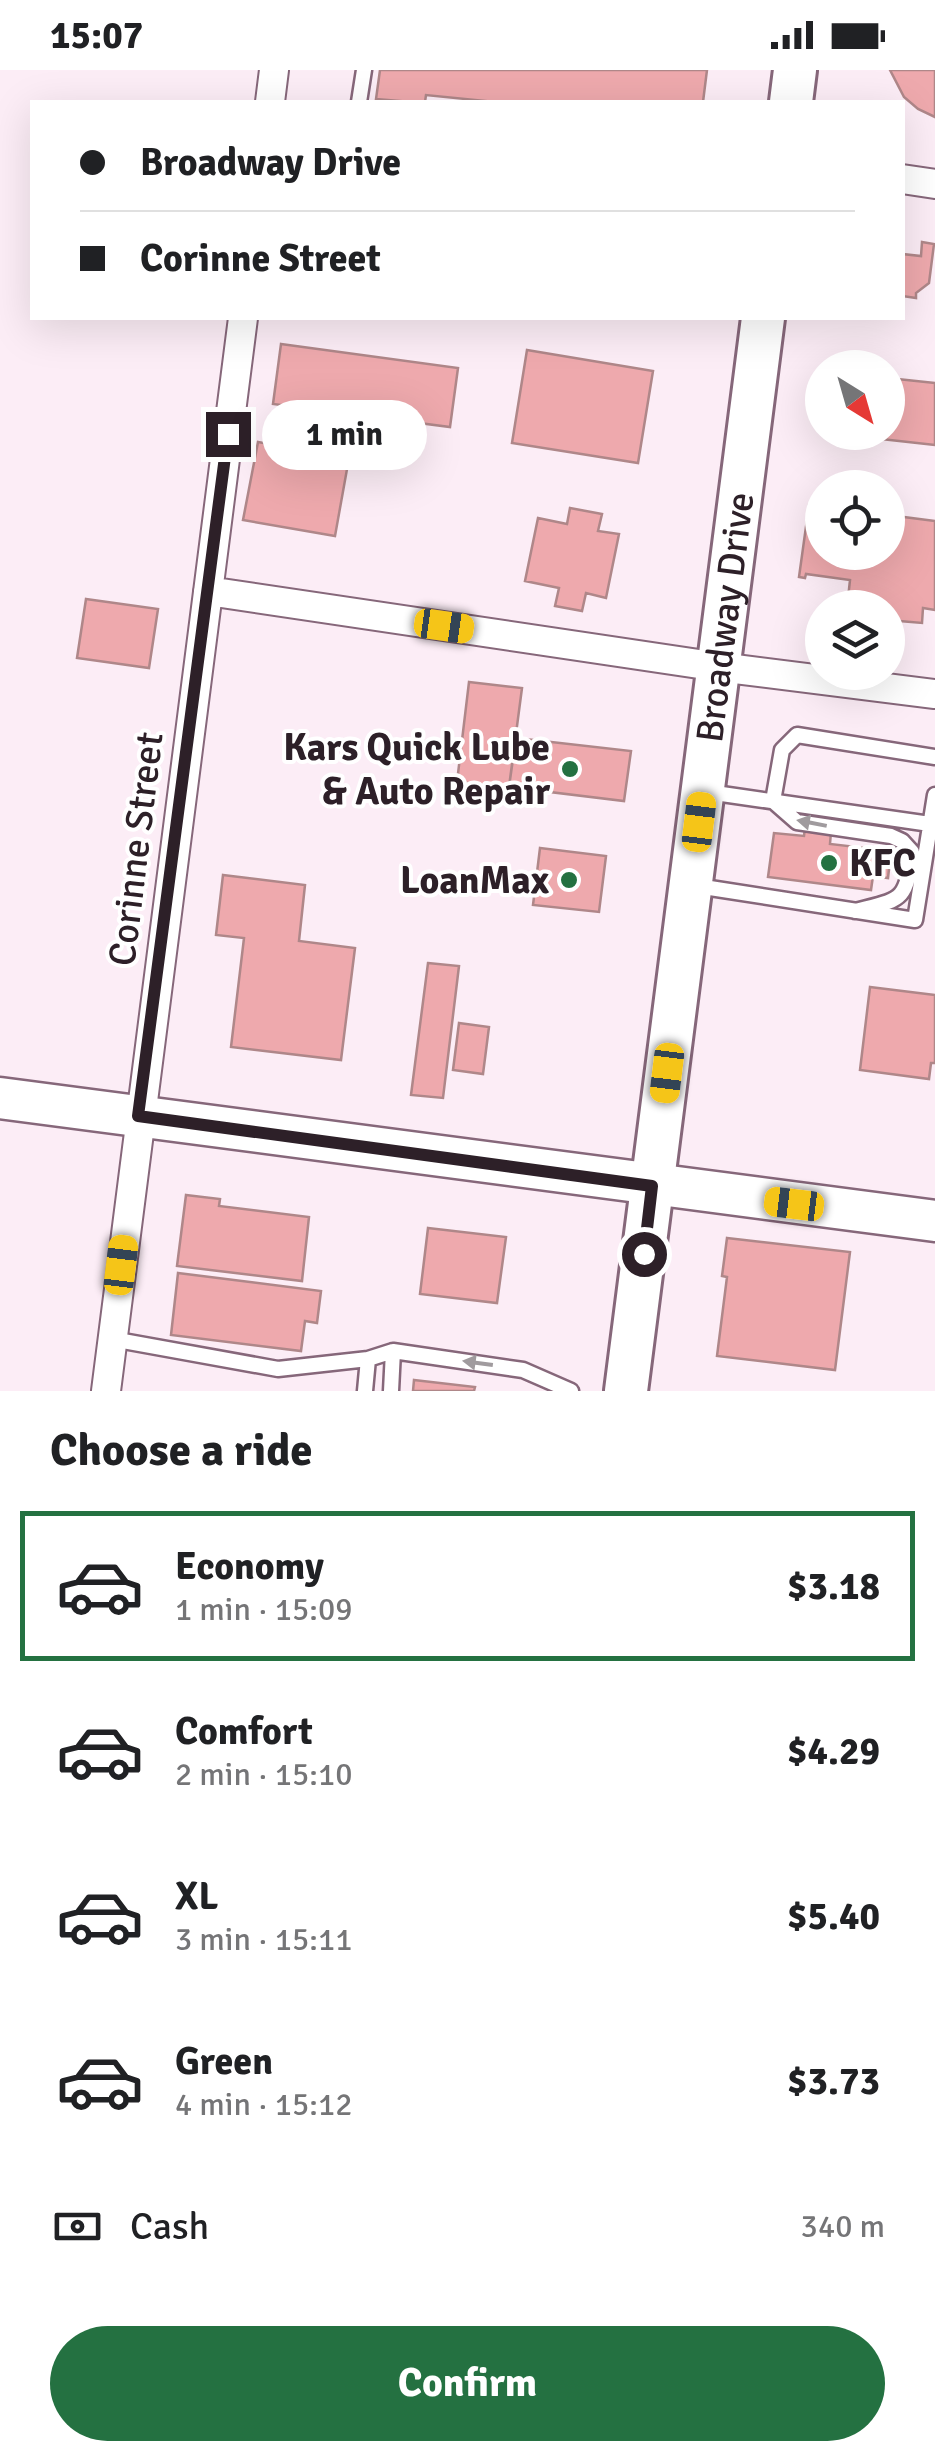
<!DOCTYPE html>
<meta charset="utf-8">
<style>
body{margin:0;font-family:Signika,sans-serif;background:#f6f6f6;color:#202124;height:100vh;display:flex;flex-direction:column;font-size:38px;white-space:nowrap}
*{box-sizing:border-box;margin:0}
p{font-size:32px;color:#757577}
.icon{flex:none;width:55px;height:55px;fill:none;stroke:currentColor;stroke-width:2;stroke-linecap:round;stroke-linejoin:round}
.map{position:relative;height:1321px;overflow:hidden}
.details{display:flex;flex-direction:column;background:#fff;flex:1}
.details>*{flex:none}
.guide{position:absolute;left:30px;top:30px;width:875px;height:220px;border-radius:0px;box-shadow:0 10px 40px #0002;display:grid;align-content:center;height:220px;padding:0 50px;background:#fff}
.needle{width:65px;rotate:143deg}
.controls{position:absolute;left:805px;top:280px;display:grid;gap:20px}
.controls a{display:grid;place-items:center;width:100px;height:100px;border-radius:50%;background:#fff;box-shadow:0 10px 40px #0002;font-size:50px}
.end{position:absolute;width:45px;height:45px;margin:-22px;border:12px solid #2d2028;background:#fff;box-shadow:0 0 0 5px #fff}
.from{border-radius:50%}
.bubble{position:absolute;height:70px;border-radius:35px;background:#fff;box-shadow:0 10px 40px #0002;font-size:32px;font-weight:700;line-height:70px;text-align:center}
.car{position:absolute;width:30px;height:60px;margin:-30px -15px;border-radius:12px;box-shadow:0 0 8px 2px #0007;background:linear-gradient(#f5c518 24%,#345 0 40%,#f5c518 0 76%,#345 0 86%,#f5c518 0)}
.guide b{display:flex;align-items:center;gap:35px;height:95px;font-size:38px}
.guide b+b{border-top:2px solid #e0e0e0}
.guide i{width:25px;height:25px;background:#202124}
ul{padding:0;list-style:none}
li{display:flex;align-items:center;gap:30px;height:150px;margin:0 20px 15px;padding:0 30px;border:5px solid transparent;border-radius:0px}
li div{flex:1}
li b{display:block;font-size:38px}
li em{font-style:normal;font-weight:700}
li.active{border-color:#247141}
li>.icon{width:90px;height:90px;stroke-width:1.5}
h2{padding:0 50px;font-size:45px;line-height:120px}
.pay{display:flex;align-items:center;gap:25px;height:110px;padding:0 50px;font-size:38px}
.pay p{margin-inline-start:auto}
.primary-button{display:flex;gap:20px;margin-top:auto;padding:20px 50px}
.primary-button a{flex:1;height:115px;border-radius:60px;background:#247141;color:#fff;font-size:40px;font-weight:700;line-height:115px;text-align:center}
.status{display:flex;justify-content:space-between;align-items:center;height:70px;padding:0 50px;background:#fff;direction:ltr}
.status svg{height:28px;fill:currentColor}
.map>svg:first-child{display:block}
</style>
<div class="status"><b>15:07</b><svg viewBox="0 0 49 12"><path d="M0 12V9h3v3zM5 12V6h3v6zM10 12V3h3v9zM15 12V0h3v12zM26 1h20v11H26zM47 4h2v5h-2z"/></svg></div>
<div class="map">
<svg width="935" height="1321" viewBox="0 0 935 1321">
<rect width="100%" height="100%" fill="#fcedf6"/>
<path fill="#eea9ad" stroke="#af8789" stroke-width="2.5" d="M380,0h327l-4,32h-208l-69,-7 -1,7h-14l-35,-3z
M890,0h45v47l-17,-8 -14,-12z
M922,172l12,2 -5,39 -13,10v5l-14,-2v-42l19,2z
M281,274l177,24 -8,59 -177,-23z
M527,280l126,21 -15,92 -126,-20z
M888,308l47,5v62l-108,-12 61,-1z
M258,372l91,16 -14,78 -92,-16z
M809,435l13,2v45h66v-37l47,6v89l-12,-2 -1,15 -34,-3v-12h-41l3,-28 -44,-6 -1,4 -6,-1z
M570,438l32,6 -4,17 21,3 -13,64 -20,-5 -4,18 -27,-5 4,-18 -34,-7 13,-63 29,6z
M86,529l72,10 -9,59 -72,-10z
M469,612l53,6 -13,99 -52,-5z
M516,668l115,13 -7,50 -115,-14z
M805,758l26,4 -1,12 61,7 -3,27 -15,-2 -2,14 -103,-13 6,-44 30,3z
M540,778l66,8 -7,56 -66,-7z
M223,805l82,10 -6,56 56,7 -14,112 -110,-13 13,-109 -28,-3z
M428,893l31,3 -16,132 -32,-3z
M870,917l65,8v68h-4l-2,16 -69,-9z
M459,953l30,4 -6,47 -30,-4z
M186,1125l34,4 -1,7 90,11 -7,64 -125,-15z
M428,1158l78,9 -9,66 -77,-9z
M727,1168l123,14 -15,118 -118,-14 10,-79 -5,-1z
M178,1203l143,18 -4,32 -12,-2 -4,30 -130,-16z
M414,1310l61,7 -1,4h-61z"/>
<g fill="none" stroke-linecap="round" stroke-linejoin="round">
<g stroke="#86677a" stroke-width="19">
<path id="lane" d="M359,32l5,-32
M708,722l222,32
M697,816l218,34 20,-125
M855,841c47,-12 51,-9 57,-59l-10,-11 -11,-5 -94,-14 -24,-21 9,-51 15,-15 138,22
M112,1269l166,30 90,-10 25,-8
M365,1321l3,-32
M391,1321l2,-40 130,19 48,21"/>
</g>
<g stroke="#86677a" stroke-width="32">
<path id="street" d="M270,32l4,-32
M902,109l33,5
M208,521l511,76 216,27
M106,1321l137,-1073"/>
</g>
<g stroke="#86677a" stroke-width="45">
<path id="secondary" d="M0,1028l935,123"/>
</g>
<g stroke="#86677a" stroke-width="48">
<g id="primary">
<path d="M791,32l4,-32"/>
<path id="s1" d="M626,1321l137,-1073"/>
</g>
</g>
<use href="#lane" stroke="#fff" stroke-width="14"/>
<use href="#street" stroke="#fff" stroke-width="28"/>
<use href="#secondary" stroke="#fff" stroke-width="40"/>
<use href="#primary" stroke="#fff" stroke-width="42"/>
</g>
<defs><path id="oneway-solid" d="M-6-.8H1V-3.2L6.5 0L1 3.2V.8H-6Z" transform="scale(2.5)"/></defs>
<g fill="#a09b9e">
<use href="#oneway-solid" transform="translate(812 753) rotate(-169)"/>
<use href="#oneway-solid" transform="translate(478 1293) rotate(-172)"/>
</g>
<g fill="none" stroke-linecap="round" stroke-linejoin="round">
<path stroke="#2d2028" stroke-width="12" d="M228,364l-90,682 514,70 -8,68"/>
</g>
<g fill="#247141" stroke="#fff" stroke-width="4">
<circle cx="570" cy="699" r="10"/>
<circle cx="829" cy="793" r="10"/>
<circle cx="569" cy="810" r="10"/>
</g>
<g text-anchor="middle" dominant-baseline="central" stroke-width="8" stroke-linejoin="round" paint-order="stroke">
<g font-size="38" fill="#2d2028" stroke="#fff">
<text stroke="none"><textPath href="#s1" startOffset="780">Broadway Drive</textPath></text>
<text transform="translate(136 779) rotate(-83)">Corinne Street</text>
</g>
<g font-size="38" font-weight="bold" fill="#2d2028" stroke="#fff" text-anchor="end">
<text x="550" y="677">Kars Quick Lube<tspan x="550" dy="44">&amp; Auto Repair</tspan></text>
<text x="849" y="793" text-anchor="start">KFC</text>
<text x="549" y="810">LoanMax</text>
</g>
</g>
</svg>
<div class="controls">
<a><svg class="needle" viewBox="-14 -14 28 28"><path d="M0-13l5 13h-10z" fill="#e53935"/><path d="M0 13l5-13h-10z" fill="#757577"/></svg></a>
<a><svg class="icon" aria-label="locate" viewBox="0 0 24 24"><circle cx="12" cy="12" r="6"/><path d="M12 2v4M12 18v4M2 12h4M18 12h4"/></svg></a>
<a><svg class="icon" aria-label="layers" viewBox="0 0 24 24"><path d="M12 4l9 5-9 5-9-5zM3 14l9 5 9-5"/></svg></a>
</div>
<i class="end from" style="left:644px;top:1184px"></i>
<i class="end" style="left:228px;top:364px"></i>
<div class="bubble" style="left:262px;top:330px;width:165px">1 min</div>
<i class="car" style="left:444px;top:556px;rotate:98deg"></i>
<i class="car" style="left:699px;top:752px;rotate:7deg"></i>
<i class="car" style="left:667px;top:1003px;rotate:187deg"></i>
<i class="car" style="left:794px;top:1134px;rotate:277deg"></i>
<i class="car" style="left:121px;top:1195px;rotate:7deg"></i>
<div class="guide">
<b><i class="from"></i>Broadway Drive</b>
<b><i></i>Corinne Street</b>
</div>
</div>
<section class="details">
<h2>Choose a ride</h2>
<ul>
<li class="active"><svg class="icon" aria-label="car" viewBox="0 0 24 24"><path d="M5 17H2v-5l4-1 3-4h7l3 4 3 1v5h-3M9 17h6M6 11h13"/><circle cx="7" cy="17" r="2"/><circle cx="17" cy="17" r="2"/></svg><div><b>Economy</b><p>1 min · 15:09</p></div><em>$3.18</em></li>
<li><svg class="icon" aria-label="car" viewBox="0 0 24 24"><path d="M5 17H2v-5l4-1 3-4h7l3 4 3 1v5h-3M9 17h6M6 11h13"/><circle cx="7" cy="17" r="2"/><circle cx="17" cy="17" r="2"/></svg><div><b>Comfort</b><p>2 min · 15:10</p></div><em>$4.29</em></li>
<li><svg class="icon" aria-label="car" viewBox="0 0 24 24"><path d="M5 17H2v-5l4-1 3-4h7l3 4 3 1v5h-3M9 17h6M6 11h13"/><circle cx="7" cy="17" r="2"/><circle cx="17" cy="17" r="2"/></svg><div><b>XL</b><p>3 min · 15:11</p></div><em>$5.40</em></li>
<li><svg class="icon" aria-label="car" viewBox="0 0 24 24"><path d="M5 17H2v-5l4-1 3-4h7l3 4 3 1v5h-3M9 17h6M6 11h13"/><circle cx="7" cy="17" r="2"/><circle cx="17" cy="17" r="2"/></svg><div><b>Green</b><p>4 min · 15:12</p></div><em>$3.73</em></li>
</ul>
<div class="pay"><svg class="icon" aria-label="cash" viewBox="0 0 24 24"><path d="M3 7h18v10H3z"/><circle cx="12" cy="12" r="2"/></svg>Cash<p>340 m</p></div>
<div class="primary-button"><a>Confirm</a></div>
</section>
